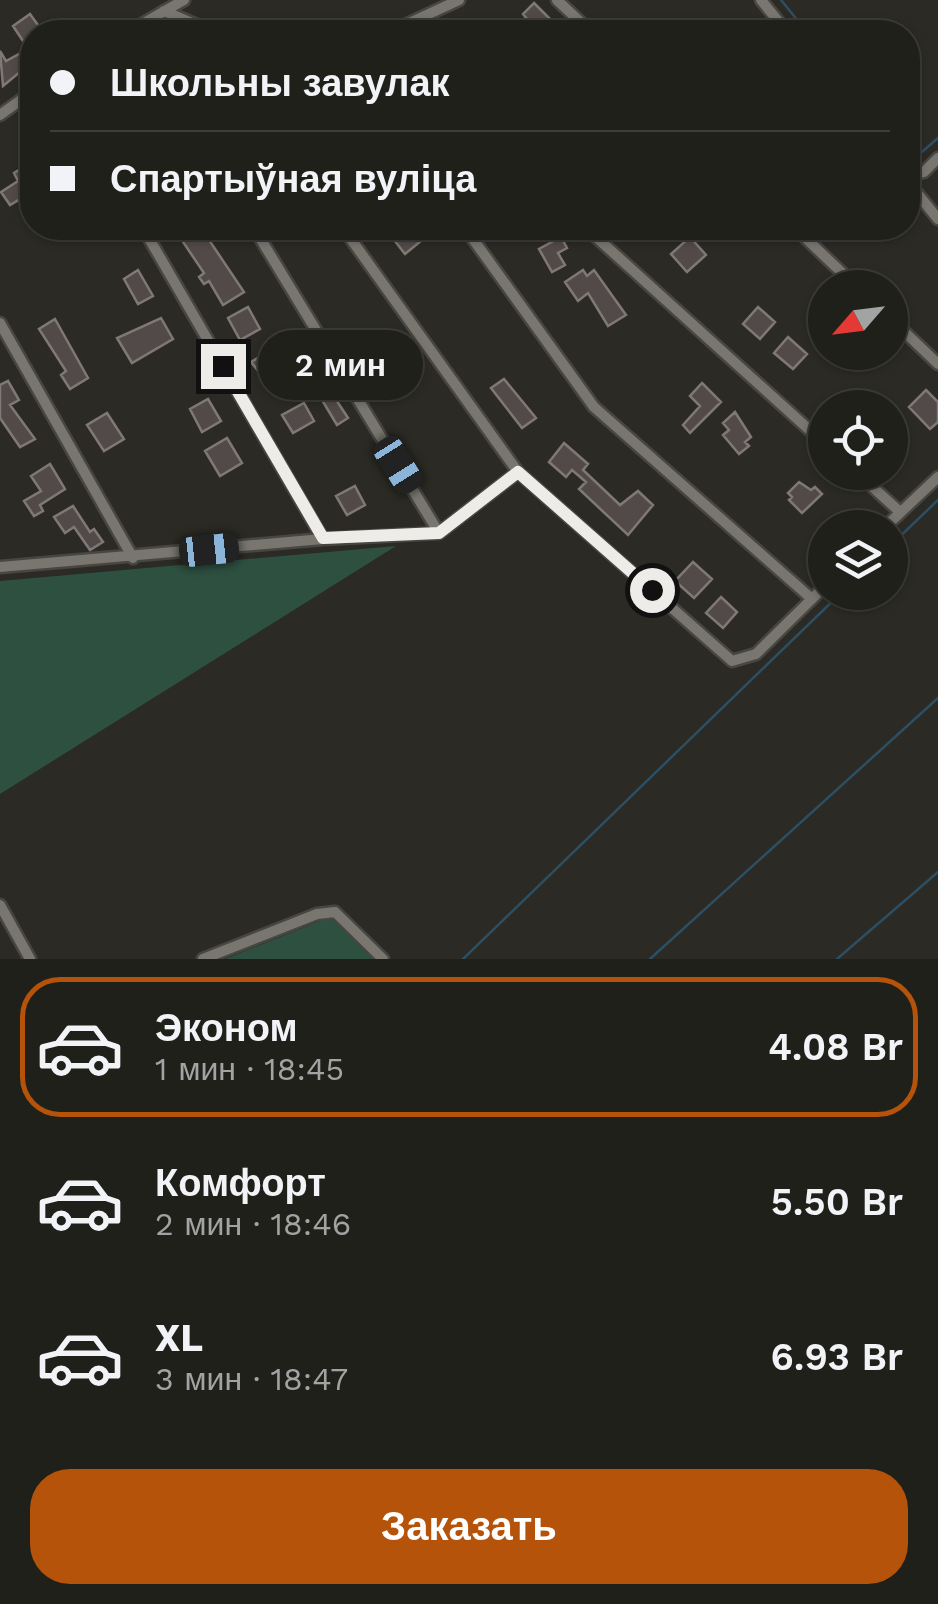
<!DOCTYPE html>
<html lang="ru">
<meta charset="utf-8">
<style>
body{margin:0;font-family:"Work Sans",sans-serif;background:#282824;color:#f1f3f6;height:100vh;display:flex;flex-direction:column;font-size:38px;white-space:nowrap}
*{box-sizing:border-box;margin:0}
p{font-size:32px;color:#a2a3a3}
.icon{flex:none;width:55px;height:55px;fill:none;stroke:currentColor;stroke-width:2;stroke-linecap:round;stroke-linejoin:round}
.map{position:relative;height:959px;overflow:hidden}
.side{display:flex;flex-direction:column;background:#20201b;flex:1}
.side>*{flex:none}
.top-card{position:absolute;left:20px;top:20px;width:900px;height:220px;border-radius:40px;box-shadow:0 2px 8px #0004,0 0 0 2px #3d3e3a;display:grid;align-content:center;height:220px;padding:0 30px;background:#20201b}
.needle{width:65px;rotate:242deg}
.fabs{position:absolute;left:808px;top:270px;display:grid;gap:20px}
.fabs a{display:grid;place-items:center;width:100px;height:100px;border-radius:50%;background:#20201b;box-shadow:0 2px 8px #0004,0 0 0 2px #3d3e3a;font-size:50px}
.end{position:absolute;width:45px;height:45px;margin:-22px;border:12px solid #edece8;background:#111;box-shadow:0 0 0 5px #111}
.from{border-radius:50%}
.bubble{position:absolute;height:70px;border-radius:35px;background:#20201b;box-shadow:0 2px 8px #0004,0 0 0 2px #3d3e3a;font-size:32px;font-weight:600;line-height:70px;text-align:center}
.car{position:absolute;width:30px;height:60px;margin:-30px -15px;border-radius:12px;box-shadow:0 0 8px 2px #0007;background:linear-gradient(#222 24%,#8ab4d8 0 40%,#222 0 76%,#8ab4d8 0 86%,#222 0)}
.top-card b{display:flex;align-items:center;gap:35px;height:95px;font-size:38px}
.top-card b+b{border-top:2px solid #3d3e3a}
.top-card i{width:25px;height:25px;background:#f1f3f6}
ul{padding:18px 0 0;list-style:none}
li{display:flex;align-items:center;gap:30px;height:140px;margin:0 20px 15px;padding:0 10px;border:5px solid transparent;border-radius:40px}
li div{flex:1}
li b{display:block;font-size:38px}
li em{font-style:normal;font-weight:600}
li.selected{border-color:#b45309}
li>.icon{width:90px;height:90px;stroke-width:1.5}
.cta{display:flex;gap:20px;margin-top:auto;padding:20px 30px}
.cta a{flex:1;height:115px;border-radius:40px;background:#b45309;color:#fff;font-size:40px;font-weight:600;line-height:115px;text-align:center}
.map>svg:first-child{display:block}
</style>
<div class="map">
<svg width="938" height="959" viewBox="0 0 938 959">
<rect width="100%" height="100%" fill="#2b2a24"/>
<path fill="#2d5041" d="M396,546l-396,248v-213z
M330,917l43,42h-148z"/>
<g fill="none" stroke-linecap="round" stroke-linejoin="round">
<path stroke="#2d4f63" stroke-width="2.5" d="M781,0l26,32
M908,154l8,3 22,-19
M890,546l48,-46
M463,959l379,-367
M650,959l288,-261
M837,959l101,-87"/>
</g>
<path fill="#524a48" stroke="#807876" stroke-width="2.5" d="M534,3l18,18 12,11 -21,-3 -16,3 -7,-6 7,-7 -4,-5z
M30,14l13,18h-11v11l-5,4 -14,-21z
M0,51l6,10 13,-7 7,13 -23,19z
M27,165l5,10v29l-5,-9 -17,10 -9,-13 17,-11 -4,-8z
M195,228h6l43,64 -21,13 -14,-24 -5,3 -5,-7 5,-4 -25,-37z
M402,228h9l11,12 -17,14 -14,-18z
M561,237l6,11 -9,5 7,12 -13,7 -13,-23z
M690,237l16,18 -19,17 -16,-18z
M138,270l15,26 -15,8 -14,-25z
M583,270l4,6 7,-6 32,45 -18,11 -20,-33 -10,8 -13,-19z
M248,307l12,22 -20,11 -12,-22z
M758,307l17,15 -15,17 -17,-15z
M161,318l12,21 -41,24 -15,-25z
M55,319l33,59 -18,11 -9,-14 5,-4 -27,-42z
M788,337l19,17 -14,15 -19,-16z
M266,353l3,6 9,-6 14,23 -20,12 -21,-26z
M310,360l38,58 -11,7 -27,-45 -11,-12z
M504,379l32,39 -14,10 -31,-40z
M8,381l11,19 -9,5 25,34 -15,8 -20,-29v-33z
M702,383l19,19 -31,31 -7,-8 17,-19 -10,-10z
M926,390l12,12v20l-8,7 -21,-22z
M208,399l13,22 -19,11 -12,-23z
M304,403l10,18 -21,12 -11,-18z
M735,412l16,25 -6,5 4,4 -10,8 -16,-19 6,-5 -6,-7z
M107,413l17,26 -20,12 -17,-26z
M227,438l15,25 -22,13 -15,-25z
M564,443l24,21 -5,6 37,35 18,-14 15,14 -25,30 -49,-46 7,-7 -14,-12 -6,7 -17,-15z
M50,464l15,25 -25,16 3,6 -9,5 -10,-15 17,-10 -10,-15z
M799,482l12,8 4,-3 7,7 -20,19 -13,-13 3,-3 -4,-4z
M355,486l10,19 -18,10 -11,-19z
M73,506l17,26 4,-3 9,13 -13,8 -16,-23 -9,6 -11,-16z
M693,562l19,17 -18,19 -19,-17z
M721,597l16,15 -14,16 -17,-15z"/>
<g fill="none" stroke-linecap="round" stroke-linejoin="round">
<g stroke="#484642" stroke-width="15">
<path id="minor" d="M557,0l34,32
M761,0l26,32
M164,11l33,14 36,7
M128,32l56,-32
M390,32l69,-32
M0,115l32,-23
M908,176l16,-4 14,-14
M908,182l30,37
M143,228l180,311
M254,228l185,305
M343,228l175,244 214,189 24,-7 69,-68
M465,228l129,179 218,192
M586,228l239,216
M795,228l63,60
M890,318l48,46
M0,323l133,235
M856,472l44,40
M884,528l54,-51
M0,567l323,-28 116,-6 79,-61
M0,905l30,54
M203,959l114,-45 18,-2 48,47"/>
</g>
<use href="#minor" stroke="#78766f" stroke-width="10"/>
</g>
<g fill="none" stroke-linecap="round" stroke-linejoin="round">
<path stroke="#edece8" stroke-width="12" d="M223,366l100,172 116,-5 79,-61 134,118"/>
</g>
</svg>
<div class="fabs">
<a><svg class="needle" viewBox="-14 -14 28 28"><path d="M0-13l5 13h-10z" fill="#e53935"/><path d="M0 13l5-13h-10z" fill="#a2a3a3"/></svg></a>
<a><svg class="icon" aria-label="locate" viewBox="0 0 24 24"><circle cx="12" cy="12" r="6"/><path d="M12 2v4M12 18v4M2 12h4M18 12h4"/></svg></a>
<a><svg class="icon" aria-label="layers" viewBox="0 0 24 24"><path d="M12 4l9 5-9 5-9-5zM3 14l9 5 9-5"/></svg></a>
</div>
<i class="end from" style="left:652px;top:590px"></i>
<i class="end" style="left:223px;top:366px"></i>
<div class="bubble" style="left:258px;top:330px;width:165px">2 мин</div>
<i class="car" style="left:398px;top:465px;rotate:148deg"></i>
<i class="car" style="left:209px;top:550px;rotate:84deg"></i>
<div class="top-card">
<b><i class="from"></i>Школьны завулак</b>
<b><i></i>Спартыўная вуліца</b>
</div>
</div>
<section class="side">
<ul>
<li class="selected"><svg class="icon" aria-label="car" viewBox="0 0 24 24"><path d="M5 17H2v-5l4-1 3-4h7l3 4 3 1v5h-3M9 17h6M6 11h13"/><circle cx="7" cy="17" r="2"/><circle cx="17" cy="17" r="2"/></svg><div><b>Эконом</b><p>1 мин · 18:45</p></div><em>4.08 Br</em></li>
<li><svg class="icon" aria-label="car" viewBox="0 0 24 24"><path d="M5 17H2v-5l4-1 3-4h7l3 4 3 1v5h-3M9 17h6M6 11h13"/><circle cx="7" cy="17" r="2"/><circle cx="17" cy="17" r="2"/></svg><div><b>Комфорт</b><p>2 мин · 18:46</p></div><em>5.50 Br</em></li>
<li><svg class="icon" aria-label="car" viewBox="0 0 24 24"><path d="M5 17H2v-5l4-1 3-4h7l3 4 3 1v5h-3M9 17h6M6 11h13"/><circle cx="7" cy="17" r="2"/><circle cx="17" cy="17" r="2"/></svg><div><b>XL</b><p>3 мин · 18:47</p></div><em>6.93 Br</em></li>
</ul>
<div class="cta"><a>Заказать</a></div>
</section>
